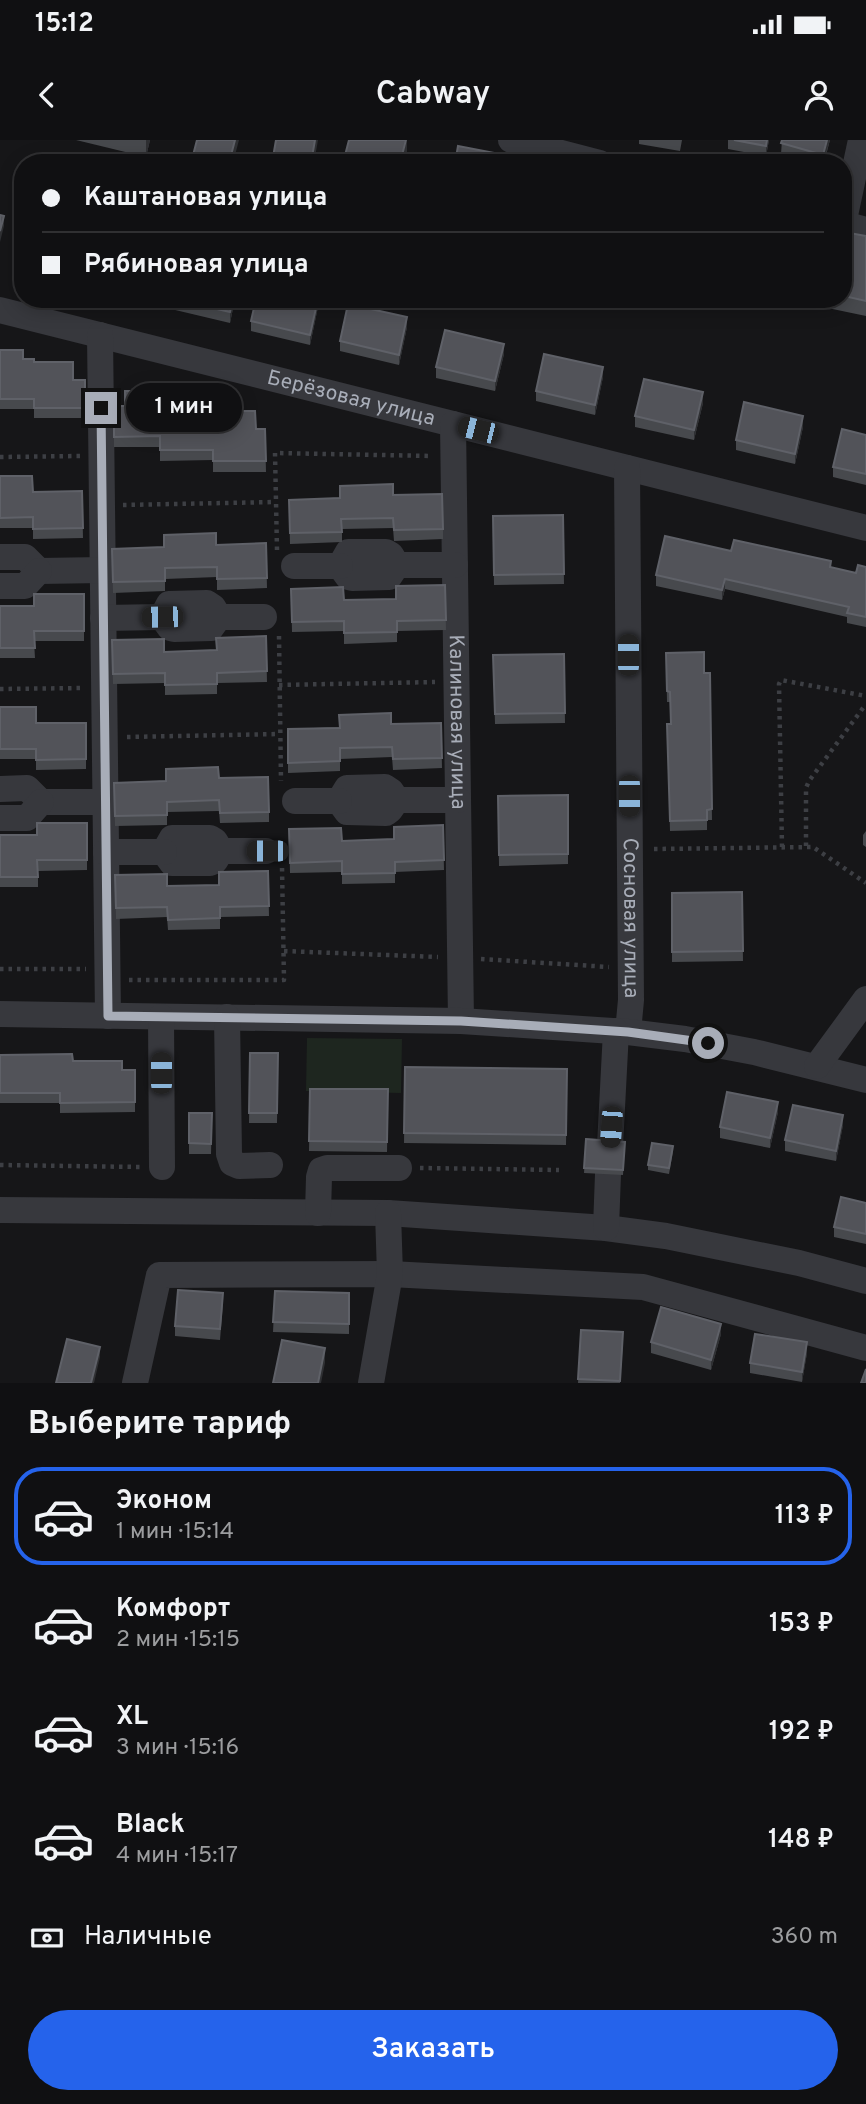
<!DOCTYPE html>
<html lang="ru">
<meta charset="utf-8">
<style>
body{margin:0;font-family:Overpass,sans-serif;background:#1e1e20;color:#f1f3f6;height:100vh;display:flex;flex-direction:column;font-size:26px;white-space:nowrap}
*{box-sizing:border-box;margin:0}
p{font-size:23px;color:#9c9d9f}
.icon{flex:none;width:38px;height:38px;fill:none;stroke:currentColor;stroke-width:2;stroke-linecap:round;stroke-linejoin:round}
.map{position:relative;height:1243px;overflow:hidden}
.side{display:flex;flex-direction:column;background:#101012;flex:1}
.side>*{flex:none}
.guide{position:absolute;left:14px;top:14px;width:838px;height:154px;border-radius:28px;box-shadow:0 4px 18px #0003,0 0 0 2px #303032;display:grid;align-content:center;height:154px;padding:0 28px;background:#101012}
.end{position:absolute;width:32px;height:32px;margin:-16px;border:9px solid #a8adb8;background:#111;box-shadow:0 0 0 4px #111}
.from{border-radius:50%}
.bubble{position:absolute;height:49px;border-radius:24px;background:#101012;box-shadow:0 4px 18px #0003,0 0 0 2px #303032;font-size:23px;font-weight:600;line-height:49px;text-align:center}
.car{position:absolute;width:21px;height:42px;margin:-21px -10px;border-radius:9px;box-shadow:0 0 5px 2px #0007;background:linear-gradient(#222 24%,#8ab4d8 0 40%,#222 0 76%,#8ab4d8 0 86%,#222 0)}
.guide b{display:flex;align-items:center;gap:24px;height:66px;font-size:26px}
.guide b+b{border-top:2px solid #303032}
.guide i{width:18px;height:18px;background:#f1f3f6}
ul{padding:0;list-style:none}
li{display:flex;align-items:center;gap:21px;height:98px;margin:0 14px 10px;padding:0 14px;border:4px solid transparent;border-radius:28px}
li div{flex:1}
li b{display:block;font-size:26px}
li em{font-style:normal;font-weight:600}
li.on{border-color:#2563eb}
li>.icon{width:63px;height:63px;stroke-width:1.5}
h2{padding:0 28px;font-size:32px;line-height:84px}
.pay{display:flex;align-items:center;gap:18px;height:77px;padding:0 28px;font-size:26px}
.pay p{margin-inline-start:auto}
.primary-button{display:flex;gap:14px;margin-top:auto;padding:14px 28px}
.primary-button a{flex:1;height:80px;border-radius:42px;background:#2563eb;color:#fff;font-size:28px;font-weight:600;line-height:80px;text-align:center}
.status{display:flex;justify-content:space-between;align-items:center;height:49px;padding:0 35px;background:#101012;direction:ltr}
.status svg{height:19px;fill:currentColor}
header{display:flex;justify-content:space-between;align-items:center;height:91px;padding:0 28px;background:#101012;font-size:32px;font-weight:600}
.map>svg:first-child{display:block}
</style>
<div class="status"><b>15:12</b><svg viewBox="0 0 49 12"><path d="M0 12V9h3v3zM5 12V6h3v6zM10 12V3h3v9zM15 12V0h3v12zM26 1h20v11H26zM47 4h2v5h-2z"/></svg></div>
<header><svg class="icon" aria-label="back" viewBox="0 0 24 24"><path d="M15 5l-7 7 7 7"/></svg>Cabway<svg class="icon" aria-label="person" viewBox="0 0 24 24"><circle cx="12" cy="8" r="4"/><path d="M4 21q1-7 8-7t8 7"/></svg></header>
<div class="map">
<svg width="866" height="1243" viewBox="0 0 866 1243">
<rect width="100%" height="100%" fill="#161618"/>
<path fill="#1e261f" d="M307,898l95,1 -1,54 -95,-2z"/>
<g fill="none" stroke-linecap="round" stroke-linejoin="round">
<path stroke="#3d3f44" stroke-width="4.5" stroke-dasharray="3.5 5" stroke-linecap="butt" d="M0,317l80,-1
M123,365l153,-3
M277,410l-2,-97 157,3
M279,496l2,145
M279,545l156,-3
M0,549l83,-1
M127,597l153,-3
M806,706v-58l3,-7 57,-77
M782,707l-3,-163 2,-4 85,16
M654,709l159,-2 53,36
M284,811l154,6
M481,819l128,8
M0,829h86
M129,840h155l-2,-113
M0,1025l140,2
M420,1028l139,2"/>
<g stroke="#37383d" stroke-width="26">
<path d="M511,0l89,23"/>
<path d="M844,80l17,-80"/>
<path d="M844,84l22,6"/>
<path id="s1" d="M0,170l866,218"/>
<path d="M100,195l8,681"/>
<path id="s2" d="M453,284l8,597"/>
<path id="s3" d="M627,328l4,532 -3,32"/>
<path d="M0,417h25l14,14 64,-1"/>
<path d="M397,425l-8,12 -37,1 -4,-1 -8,-11 8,-14h38l5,3 6,10h58"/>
<path d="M294,426h46"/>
<path d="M0,446h25l14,-15"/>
<path d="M219,477l-8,11 -37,1 -4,-1 -8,-11 7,-13 38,-1 6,4 6,10h45"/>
<path d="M103,478l59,-1"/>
<path d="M0,649l27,-1 14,14h65"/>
<path d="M397,660l-7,10 -4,3 -39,-1 -8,-11 8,-13 38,-1 6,4 6,9h61"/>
<path d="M295,661h44"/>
<path d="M0,678h27l14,-16"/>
<path d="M221,711l-6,10 -5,2h-38l-8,-11 8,-14h38l5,3 6,10h45"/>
<path d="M106,712h58"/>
<path d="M0,874l461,7 167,11 57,7 69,13 112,28"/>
<path d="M161,877l1,150"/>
<path d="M227,877l2,137 3,9 7,3 31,-1"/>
<path d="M817,926l49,-67"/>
<path d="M610,1006l6,-115"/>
<path d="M0,1070l388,3 218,15 60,8 133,27 67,18"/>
<path d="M318,1073l1,-36 2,-7 6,-2h72"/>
<path d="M606,1088l2,-54"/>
<path d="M135,1243l24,-108 231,-1 253,13 223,61"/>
<path d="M371,1243l19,-109 -2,-61"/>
</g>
</g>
<path fill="#47494d" d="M76,0h74l-4,17z
M639,0h43l-2,11 -41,-7z
M728,0h41l-3,16 -38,-7z
M782,0h48l-6,23h-9l-34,-9z
M23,88v43l-7,-2v-10z
M844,92l22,4v80l-67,-14v-3h45z
M171,159h64l-5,24 -59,-14z
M318,167l-8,38 -59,-14v-10z
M407,187l-8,38 -59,-14v-10z
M0,210l34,12 39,18h12v38h-51v-9h-34z
M504,214l-9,37 -59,-13v-11z
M603,237l-8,38 -59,-14v-10z
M157,259l48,12 51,18h9l1,43h-53v-12l-53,1v-14h-46v-41h11z
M703,263l-9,37 -59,-13v-11z
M803,287l-8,37 -59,-14v-10z
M866,295v50l-33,-8v-10z
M0,336l33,16 49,-1 1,47 -50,1v-11h-33z
M393,355l50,34v10l-49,2 -1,-13 -51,1v13l-52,2 -1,-44z
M563,375l1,69 -70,1 -1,-69z
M266,403l1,45 -50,2v-13l-52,2v12l-52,2 -1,-44z
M731,411l100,16 25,6 10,-6v60l-19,-4v-6l-122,-28 -3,11 -66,-14v-11z
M445,445l1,45 -49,1v11l-53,2v-13l-52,1 -1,-43 53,11 52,-1z
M84,454v47h-50l1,17h-35v-52h34z
M266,496l1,46 -50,1v11l-52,1v-12l-52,1 -1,-44 52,12 52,-2z
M666,513l38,20h6l2,147h-5v10l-37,1 -3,-107h4l-1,-22h-3z
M564,514l1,69 -70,1 -2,-69z
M0,567l36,16h50v46l-50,1v-11h-36z
M441,583l1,45 -49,2 -1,-13 -52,2v12l-52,2v-44z
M219,638l50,34v10l-49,1 -1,-12 -52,1v13l-52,1 -1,-43z
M568,655v69l-69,2 -1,-70z
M87,683v47l-49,1v16h-38v-52h37z
M443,685l1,45 -49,2v11l-53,1v-12l-52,1 -1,-44 53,12 52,-2z
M866,691v16l-3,-2v-10z
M268,731l1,45 -49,1v12l-52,1 -1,-13 -51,2 -1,-44 52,11 52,-1z
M742,752l1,69 -71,1v-69z
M250,913h28l-1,70h-28z
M0,915l73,6 49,9h13v42l-75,1v-10h-60z
M405,927l162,2 -1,76 -162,-2z
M310,949h78l-1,63 -78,-1z
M778,972l-8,36 -50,-10v-11z
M189,973h23l-1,41h-22z
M843,985l-7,36 -51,-10v-11z
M586,999l39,3 -2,33 -39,-2z
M673,1011l-4,23 -21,-4v-5z
M866,1063v41l-32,-7v-10z
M275,1151l74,2v41l-76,-2z
M223,1163l-3,37 -45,-4v-10z
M581,1190l42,13 -3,40h-42z
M721,1194l-10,36 -60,-17v-11z
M807,1213l-5,29 -52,-9v-10z"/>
<path fill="#2f3033" d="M146,0h4l-4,17z
M235,0h4l-6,23h-4z
M315,0h3l-4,23h-3z
M407,0v14l-3,9h-4z
M767,0h2l-3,16v-10z
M827,0h3l-7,23v-8z
M4,76v10l-4,16v-11z
M233,159h2l-5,24v-11z
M318,159v8l-8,38v-10z
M407,177v10l-8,38v-10z
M504,204v10l-9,37v-10z
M603,227v10l-8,38v-10z
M703,252v11l-9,37v-10z
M803,276v11l-8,37v-10z
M725,439v10l-3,11v-10z
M778,962v10l-8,36v-10z
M843,975v10l-7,36v-10z
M721,1184v10l-10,36v-10z
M807,1202v11l-5,29v-10z
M100,1207v10l-6,26h-3z
M325,1208v15l-4,20h-3z"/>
<path fill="#525359" stroke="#5f6168" stroke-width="2" d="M197,0h38l-6,23h-38z
M276,0h39l-4,23h-39z
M349,0h57l-6,23h-57z
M734,0h33l-1,6z
M782,0h45l-4,15 -42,-12z
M458,6l57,11 -1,6h-59z
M0,75l4,1 -4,15z
M23,88v33l-7,-2z
M844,92l22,4v65l-22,-5z
M174,159h59l-3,13z
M256,159h62l-8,36 -59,-14z
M348,164l59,13 -8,38 -59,-14z
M445,190l59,14 -9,37 -59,-14z
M0,210h23v9h11v3h39v18h12v28h-51v-9h-34z
M544,214l59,13 -8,38 -59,-14z
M644,239l59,13 -9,38 -59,-14z
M125,251h32v8h48v12h50l1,18h9l1,32h-53v-11h-53v-14l-46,1v-31h11z
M744,262l59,14 -8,38 -59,-14z
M842,289l24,6v39l-33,-7z
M0,336h32l1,16 49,-1 1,37 -50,1v-12l-33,1z
M393,344v11l49,-1 1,35 -49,1 -1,-12 -52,1 1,13 -52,1 -1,-33 51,-2v-12z
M563,375l1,59 -70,1 -1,-59z
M216,393v12l50,-2 1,35 -50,1v-12l-52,1v13l-52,1 -1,-33 52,-2v-12z
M665,396l66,15 3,-11 97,21 -1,6 26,6 2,-8 8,2v50l-19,-4 2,-6 -124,-28 -3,11 -66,-15z
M445,445l1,35 -49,1v11l-53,1v-12l-52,1 -1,-33 52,-2 1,13 52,-1v-13z
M34,454h50v37h-50l1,17h-35v-42h34z
M266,496l1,35 -50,2v11l-52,1v-12l-52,1 -1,-34 52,-1v13l26,-1 27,-1 -1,-12z
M704,512v21h6l2,136 -5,1v10l-37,1 -3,-97h4l-1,-32 -3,-1 -1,-38z
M564,514l1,59 -70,1 -2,-59z
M0,567h36v16h50v36l-50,1v-11h-36z
M391,573v11l50,-1 1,35 -49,1 -1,-12 -52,1v13l-52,2v-34l52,-1 -1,-13z
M218,627l1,11 49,-1 1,35 -49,1 -1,-13 -52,2v13l-52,1 -1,-33 52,-2v-12z
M568,655v59l-69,1 -1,-59z
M37,683h50v37h-50l1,17h-38v-42h37z
M443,685l1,35 -49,2v11l-53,1v-13l-52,2 -1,-34 52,-1 1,13 25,-1 27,-1v-12z
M268,731l1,35 -49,1v11l-52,2 -1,-13 -51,1 -1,-33 52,-1v12l52,-1v-13z
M742,752l1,59 -71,1v-59z
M250,913h28l-1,60h-28z
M72,914l1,7h49v9h13v32l-75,1v-10h-60v-38z
M405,927l162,2 -1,66 -162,-2z
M310,949h78l-1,53 -78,-1z
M727,952l51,10 -8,36 -50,-11z
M793,965l50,10 -7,36 -51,-11z
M189,973h23l-1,31 -22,-1z
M586,999l39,3 -2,28 -39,-2z
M652,1003l21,3 -4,22 -21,-3z
M841,1057l25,6v31l-32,-7z
M178,1150l45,3 -3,36 -45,-3z
M275,1151l74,2v31l-76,-2z
M661,1167l60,17 -10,36 -60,-18z
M581,1190l42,2 -3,49 -42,-2z
M755,1194l52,8 -5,30 -52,-9z
M67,1199l33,8 -9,36h-35z
M282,1200l43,8 -7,35h-45z
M866,1229v14h-5z"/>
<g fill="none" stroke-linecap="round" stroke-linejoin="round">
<path stroke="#a8adb8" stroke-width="9" d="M101,268l7,608 353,5 167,11 80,11"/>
</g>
<g text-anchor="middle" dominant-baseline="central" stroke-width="5" stroke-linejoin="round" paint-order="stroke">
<g font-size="21" fill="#a8adb8" stroke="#111113">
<text stroke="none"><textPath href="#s1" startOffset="362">Берёзовая улица</textPath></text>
<text stroke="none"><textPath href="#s2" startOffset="298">Калиновая улица</textPath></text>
<text stroke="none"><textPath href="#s3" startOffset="450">Сосновая улица</textPath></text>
</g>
</g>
</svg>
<i class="end from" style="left:708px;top:903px"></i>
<i class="end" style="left:101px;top:268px"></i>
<div class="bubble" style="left:126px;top:243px;width:116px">1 мин</div>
<i class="car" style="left:478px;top:290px;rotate:284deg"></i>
<i class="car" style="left:162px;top:477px;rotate:269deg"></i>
<i class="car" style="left:628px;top:515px;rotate:0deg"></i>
<i class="car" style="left:629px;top:656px;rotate:180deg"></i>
<i class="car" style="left:267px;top:711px;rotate:270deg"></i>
<i class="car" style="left:161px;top:933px;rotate:0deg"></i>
<i class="car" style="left:611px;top:987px;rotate:184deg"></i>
<div class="guide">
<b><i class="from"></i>Каштановая улица</b>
<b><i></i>Рябиновая улица</b>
</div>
</div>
<section class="side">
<h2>Выберите тариф</h2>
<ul>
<li class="on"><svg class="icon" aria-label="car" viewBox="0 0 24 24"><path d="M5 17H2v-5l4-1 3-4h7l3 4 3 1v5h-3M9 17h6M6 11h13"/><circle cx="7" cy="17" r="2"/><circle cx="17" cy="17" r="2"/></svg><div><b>Эконом</b><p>1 мин · 15:14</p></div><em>113 ₽</em></li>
<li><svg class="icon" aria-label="car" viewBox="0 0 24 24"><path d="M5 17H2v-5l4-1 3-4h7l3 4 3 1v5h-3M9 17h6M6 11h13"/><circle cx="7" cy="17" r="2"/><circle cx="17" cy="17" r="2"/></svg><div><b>Комфорт</b><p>2 мин · 15:15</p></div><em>153 ₽</em></li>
<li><svg class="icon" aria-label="car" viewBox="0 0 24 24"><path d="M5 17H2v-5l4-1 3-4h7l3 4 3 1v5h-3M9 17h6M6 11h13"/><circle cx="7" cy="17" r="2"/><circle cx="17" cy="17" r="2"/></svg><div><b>XL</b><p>3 мин · 15:16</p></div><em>192 ₽</em></li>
<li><svg class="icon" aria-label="car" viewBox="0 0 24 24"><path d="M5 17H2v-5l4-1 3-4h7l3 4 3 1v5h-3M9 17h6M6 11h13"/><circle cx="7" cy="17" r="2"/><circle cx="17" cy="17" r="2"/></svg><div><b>Black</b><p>4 мин · 15:17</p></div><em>148 ₽</em></li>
</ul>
<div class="pay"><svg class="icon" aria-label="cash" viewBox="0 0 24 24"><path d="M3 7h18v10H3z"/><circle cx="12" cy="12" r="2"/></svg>Наличные<p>360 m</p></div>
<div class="primary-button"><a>Заказать</a></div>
</section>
